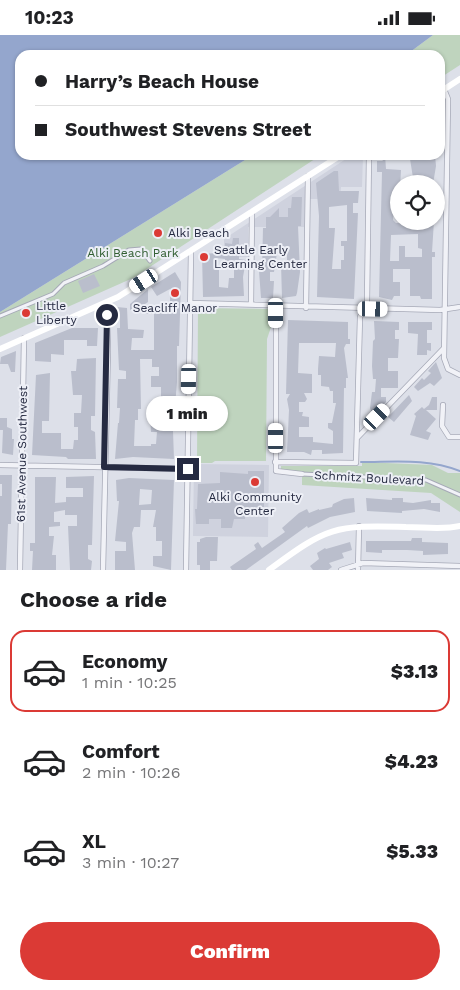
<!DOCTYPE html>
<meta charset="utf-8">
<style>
body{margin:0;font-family:"Work Sans",sans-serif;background:#f2f2f2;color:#202124;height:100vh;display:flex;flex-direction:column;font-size:19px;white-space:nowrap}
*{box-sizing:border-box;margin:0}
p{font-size:16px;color:#757577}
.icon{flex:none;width:28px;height:28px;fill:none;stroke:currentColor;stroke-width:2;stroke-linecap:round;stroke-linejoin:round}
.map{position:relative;height:535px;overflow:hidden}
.panel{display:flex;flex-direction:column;background:#fff;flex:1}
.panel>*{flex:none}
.top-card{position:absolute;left:15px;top:15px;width:430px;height:110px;border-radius:15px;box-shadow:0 1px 4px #0004;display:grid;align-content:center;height:110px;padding:0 20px;background:#fff}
.buttons{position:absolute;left:390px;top:140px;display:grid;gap:10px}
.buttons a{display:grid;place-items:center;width:55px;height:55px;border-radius:50%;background:#fff;box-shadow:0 1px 4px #0004;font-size:25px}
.end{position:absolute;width:22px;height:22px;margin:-11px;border:6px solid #252a41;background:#fff;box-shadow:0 0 0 2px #fff}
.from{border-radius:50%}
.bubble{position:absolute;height:35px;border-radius:18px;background:#fff;box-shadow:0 1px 4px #0004;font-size:16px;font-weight:800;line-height:35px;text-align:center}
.car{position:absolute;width:15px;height:30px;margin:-15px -8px;border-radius:6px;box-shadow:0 0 4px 1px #0007;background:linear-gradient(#fff 24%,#345 0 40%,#fff 0 76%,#345 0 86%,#fff 0)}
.top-card b{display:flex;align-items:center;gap:18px;height:48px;font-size:19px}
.top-card b+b{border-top:1px solid #e0e0e0}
.top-card i{width:12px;height:12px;background:#202124}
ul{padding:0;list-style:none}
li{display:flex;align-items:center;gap:15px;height:82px;margin:0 10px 8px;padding:0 10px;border:2px solid transparent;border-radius:15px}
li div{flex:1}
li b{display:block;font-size:19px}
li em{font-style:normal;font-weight:800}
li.current{border-color:#db3a35}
li>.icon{width:45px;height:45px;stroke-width:1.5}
h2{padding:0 20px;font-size:22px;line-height:60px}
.cta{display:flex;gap:10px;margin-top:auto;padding:10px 20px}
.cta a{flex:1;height:58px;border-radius:30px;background:#db3a35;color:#fff;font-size:20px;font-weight:800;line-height:58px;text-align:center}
.status{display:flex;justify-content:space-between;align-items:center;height:35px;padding:0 25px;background:#fff;direction:ltr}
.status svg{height:14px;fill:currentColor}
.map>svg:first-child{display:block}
</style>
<div class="status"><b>10:23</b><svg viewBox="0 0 49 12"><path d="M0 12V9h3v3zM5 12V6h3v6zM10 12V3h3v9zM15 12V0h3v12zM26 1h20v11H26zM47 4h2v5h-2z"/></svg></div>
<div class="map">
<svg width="460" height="535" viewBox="0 0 460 535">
<rect width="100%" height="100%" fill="#dde0e9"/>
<path fill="#cfd2de" d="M352,120h11l-1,32h-21l-1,12h-35l-1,28h-56v30h-24v-18z
M194,429l75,1 -1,72 -75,-1z"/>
<path fill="#bfd4be" d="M433,0h27v30l-20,13v-23h-34z
M253,120h68l-188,123 -133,59v-25z
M198,273l73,1v18l-4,12 -1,122h-51l-3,2h-11l-4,-2z
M362,427l70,3 16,8h12v39l-29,-19 -129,-8v-12l-21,-4v-3h81z"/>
<path fill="#94a6cd" d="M0,0h433l-27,20h-386v100h233l-253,157z"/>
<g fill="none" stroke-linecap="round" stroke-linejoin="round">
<path stroke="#94a6cd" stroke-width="2" d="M361,427c34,0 66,-4 99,9"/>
</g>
<path fill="#babecc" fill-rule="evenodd" d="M379,120h6l1,14 15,1 -2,38h-5l-1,12 3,3h10l-1,4h10v-6h19l-2,31h3v5h-3v42h-11l-1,-3h-10v-27h-17v13h7v14h-6l-2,4 -13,-3 3,-125h-5v-11h6zM418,199v14l4,1v8h-17v-11h-6v15h-9l1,-26z
M426,120h9l1,11 -3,18h-19l-4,-25h16z
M334,136h4l1,20h20l-1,12h-5v10h5l-4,86 -37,-2 2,-81 -3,-33zM347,170v36h-6v5h3v14h-3v9h-9l3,-41h-6v-21z
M292,162h10l-1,29h-3l2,46 -3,21 -1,3 -14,2 -1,-34h3l1,-4h2v-13h-9l-4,25h-4v9h4l-1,17h-12l-2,-27h3l1,-43h3v-11h4l9,-9v9h9v-9h3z
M233,203h6v21l7,1 -3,17 1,19 -41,1 -1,-43 15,-1v-4h8v-6l7,1zM216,223l9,1v7h9v12h-5l-1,10 -9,-1v-19h-3z
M175,237l6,10 -2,64h-2v36l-4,49 1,28 -41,-2 -18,2 3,-36h1l1,-15h-3l1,-29h8v-8l-7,-1 -2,-42h3v-12h-3v-9l10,1 1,21 16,1 -1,8h-11l-1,12h23v-36h-9l-6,-10 -9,6v-6l18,-15v13l-6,4 28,1v-18l-13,7 -6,-9zM140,324h12v8h7v9h-8v11h10v12h-5l2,19 -8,-1 1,15h6l-1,12h-5v2h-17l1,-26h3v-11h3z
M94,239l6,12 -17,7 -5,-12z
M288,285l60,2v17h2v5h-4l-2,4 4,30h-2v10h-2l-1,65 -21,1v-4h-10l-1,5 -7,-3h-17l2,-42 -2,-11 3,-5h-4zM299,308h37l-1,14 -16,-1 -1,13v6h3v11l8,1 1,4h3v12h3l-4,20h-4v5l5,3v13l-20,-2v-5h-14v-10h10v-10l-7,-1 1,-4h-4v-10h6l2,-3 -3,-6h8v-19l-14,-1z
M374,286l25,1v8h-4v9h4l-1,19h-10v13h10v17h-17v9h5v5l-9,9h-6l-1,-3 2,-16h3l1,-13h-3l-1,-13 1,-25 2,-2z
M408,287h24v8h-5v13h4v8l-4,-1v5h-10l1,-21 -10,-1z
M72,293h26l-1,18h-10v-6h-23v15l-13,-1v8l-16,-1v-18z
M16,316l-1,21h-4l-3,-8h-8l1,-7z
M96,323l-1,58h-4v14l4,2 1,27h-28l-2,-2 -34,-2 4,-80 14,-2 -1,48h-7v12h19v16h12l1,-9h4v-13h-4v-14h7l1,-18h-9l-2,-24h5l1,-12z
M436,327l6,16 -8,8 -4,-3 -12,8 -4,-4 8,-9 2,2 7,-7 -3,-2z
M409,360l3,6 -18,21 -6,-5z
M432,362h5v13h-11l10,9 -10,12 5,2 -3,7 -18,-5 6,-19 -2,-2 8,-7 2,2 5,-4z
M0,383h7v9l5,2v10h2l-1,16 -11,-2 1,-23h-3z
M248,436h16v44h-19v4h-11l-2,9h-11v-9h-12v5h-13l-1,-15h2l1,-25 22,-1v-11l28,2z
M0,440h12l-1,49h-3l-2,46h-6v-74h2v-12h-2z
M94,441l-2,69h-4v14l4,2 -1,9h-21l-2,-44h9v-11h-12v-5l-11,2v10h6v4l-11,1v9h5l-2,19h4v15h-24l1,-19h-3v-8h5v-66h21l-1,26 11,-1v-5h17v-9h-17v-11z
M129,443l45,2 -3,90 -18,-4v-10h9v-15h-6v-14h-3l3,-17h-15l-1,17h-6l-2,6 3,37h-20v-19h11v-9l-11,-1 4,-40h-2l-1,-21zM140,454l12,1 -1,14 -12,1z
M354,463l1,14 -25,5 -22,11 -1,-2 -61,44h-14l-2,-3 26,-18 -2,-4 4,-3 4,6 23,-16 -3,-4 17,-15 8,-4 2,4 10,-4v1l13,-3 1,-3 11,-5z
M366,463l26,2v-2h11v4l10,1 18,-3v3h9v9l-16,-3 -22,2v2l-35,-2z
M206,502h12l-1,24h-7v9h-10v-5h-3v-23h3v-3z
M412,503h10v4l26,1v11l-25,1v-4l-16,-1h-25v3l-16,-1v-11h45z
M350,507l2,8 -10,3 2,5 -15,5 3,4 -4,3h-15l-3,-4 9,-7 -2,-6 8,-5 1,1z"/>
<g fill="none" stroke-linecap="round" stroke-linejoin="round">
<g stroke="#a6a9b7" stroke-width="5">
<path id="pedestrian" d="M0,281l53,-22 11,-11 39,-17 26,-16 12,-1 9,12
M302,439l124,6 34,15"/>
</g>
<g stroke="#a6a9b7" stroke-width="6">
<path id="minor" d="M444,54l4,10 -4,259 4,11 12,6
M190,268l250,7 20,-3
M251,269l1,-92
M276,272v164l26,3
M306,273l2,-132
M443,370l-1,21 7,11h11
M357,403l87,-90
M275,427l81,1 4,-146 7,-15 2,-147
M0,430l188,4
M20,535l4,-232
M103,535l5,-220 -1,-35 -4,-11
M186,535l5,-319
M341,535l22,-7 97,3
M358,535l1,-44"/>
</g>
<use href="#pedestrian" stroke="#f1f2f7" stroke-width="3"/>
<use href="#minor" stroke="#f1f2f7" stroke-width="4.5"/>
<path stroke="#fff" stroke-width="6" d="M440,57l20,-13
M0,314l118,-52 223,-142
M269,535c58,-43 65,-45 137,-43 18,0 37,3 54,-1"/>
</g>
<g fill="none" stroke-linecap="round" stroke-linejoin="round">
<path stroke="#252a41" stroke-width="6" d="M107,280l-3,152 84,2"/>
</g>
<g fill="#db3a35" stroke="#edeff6" stroke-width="2">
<circle cx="158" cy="198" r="5"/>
<circle cx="204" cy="222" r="5"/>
<circle cx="175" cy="258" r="5"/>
<circle cx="26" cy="278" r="5"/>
<circle cx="255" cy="447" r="5"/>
</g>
<g text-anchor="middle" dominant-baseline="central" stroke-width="4" stroke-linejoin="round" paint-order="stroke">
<g font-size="12" fill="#252a41" stroke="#edeff6" text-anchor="start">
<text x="168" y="198">Alki Beach</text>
<text x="214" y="215">Seattle Early<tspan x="214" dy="14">Learning Center</tspan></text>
<text x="36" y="271">Little<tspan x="36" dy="14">Liberty</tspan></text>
<text x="175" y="273" text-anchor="middle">Seacliff Manor</text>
<text x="255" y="462" text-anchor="middle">Alki Community<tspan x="255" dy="14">Center</tspan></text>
</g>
<g font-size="12" fill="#315e31" stroke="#edeff6">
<text x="133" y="218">Alki Beach Park</text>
</g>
<g font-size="12" fill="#252a41" stroke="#edeff6">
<text transform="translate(22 419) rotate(-89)">61st Avenue Southwest</text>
<text transform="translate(369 443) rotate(3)">Schmitz Boulevard</text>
</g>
</g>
</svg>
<div class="buttons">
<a><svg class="icon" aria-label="locate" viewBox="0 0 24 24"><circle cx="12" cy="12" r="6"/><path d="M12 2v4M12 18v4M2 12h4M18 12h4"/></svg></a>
</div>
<i class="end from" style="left:107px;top:280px"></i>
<i class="end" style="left:188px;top:434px"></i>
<div class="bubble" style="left:146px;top:361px;width:82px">1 min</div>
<i class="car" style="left:144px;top:246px;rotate:238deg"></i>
<i class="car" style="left:373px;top:274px;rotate:91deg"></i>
<i class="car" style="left:276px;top:278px;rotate:180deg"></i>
<i class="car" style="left:189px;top:344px;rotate:181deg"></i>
<i class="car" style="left:377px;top:382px;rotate:44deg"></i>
<i class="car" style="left:276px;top:403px;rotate:0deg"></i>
<div class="top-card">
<b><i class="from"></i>Harry’s Beach House</b>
<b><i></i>Southwest Stevens Street</b>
</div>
</div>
<section class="panel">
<h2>Choose a ride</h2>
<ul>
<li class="current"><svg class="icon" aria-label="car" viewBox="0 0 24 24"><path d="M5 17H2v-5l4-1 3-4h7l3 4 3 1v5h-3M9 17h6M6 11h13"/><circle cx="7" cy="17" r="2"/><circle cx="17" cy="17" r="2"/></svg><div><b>Economy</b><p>1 min · 10:25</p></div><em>$3.13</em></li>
<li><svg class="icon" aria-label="car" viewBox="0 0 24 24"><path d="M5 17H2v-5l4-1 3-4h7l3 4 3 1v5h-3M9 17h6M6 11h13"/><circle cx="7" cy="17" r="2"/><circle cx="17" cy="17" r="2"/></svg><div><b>Comfort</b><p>2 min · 10:26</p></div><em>$4.23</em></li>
<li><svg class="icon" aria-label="car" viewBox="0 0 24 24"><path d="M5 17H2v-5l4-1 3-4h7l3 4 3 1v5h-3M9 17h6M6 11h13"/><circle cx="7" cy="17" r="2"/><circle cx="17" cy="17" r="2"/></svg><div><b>XL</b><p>3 min · 10:27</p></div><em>$5.33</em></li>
</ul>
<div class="cta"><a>Confirm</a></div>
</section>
